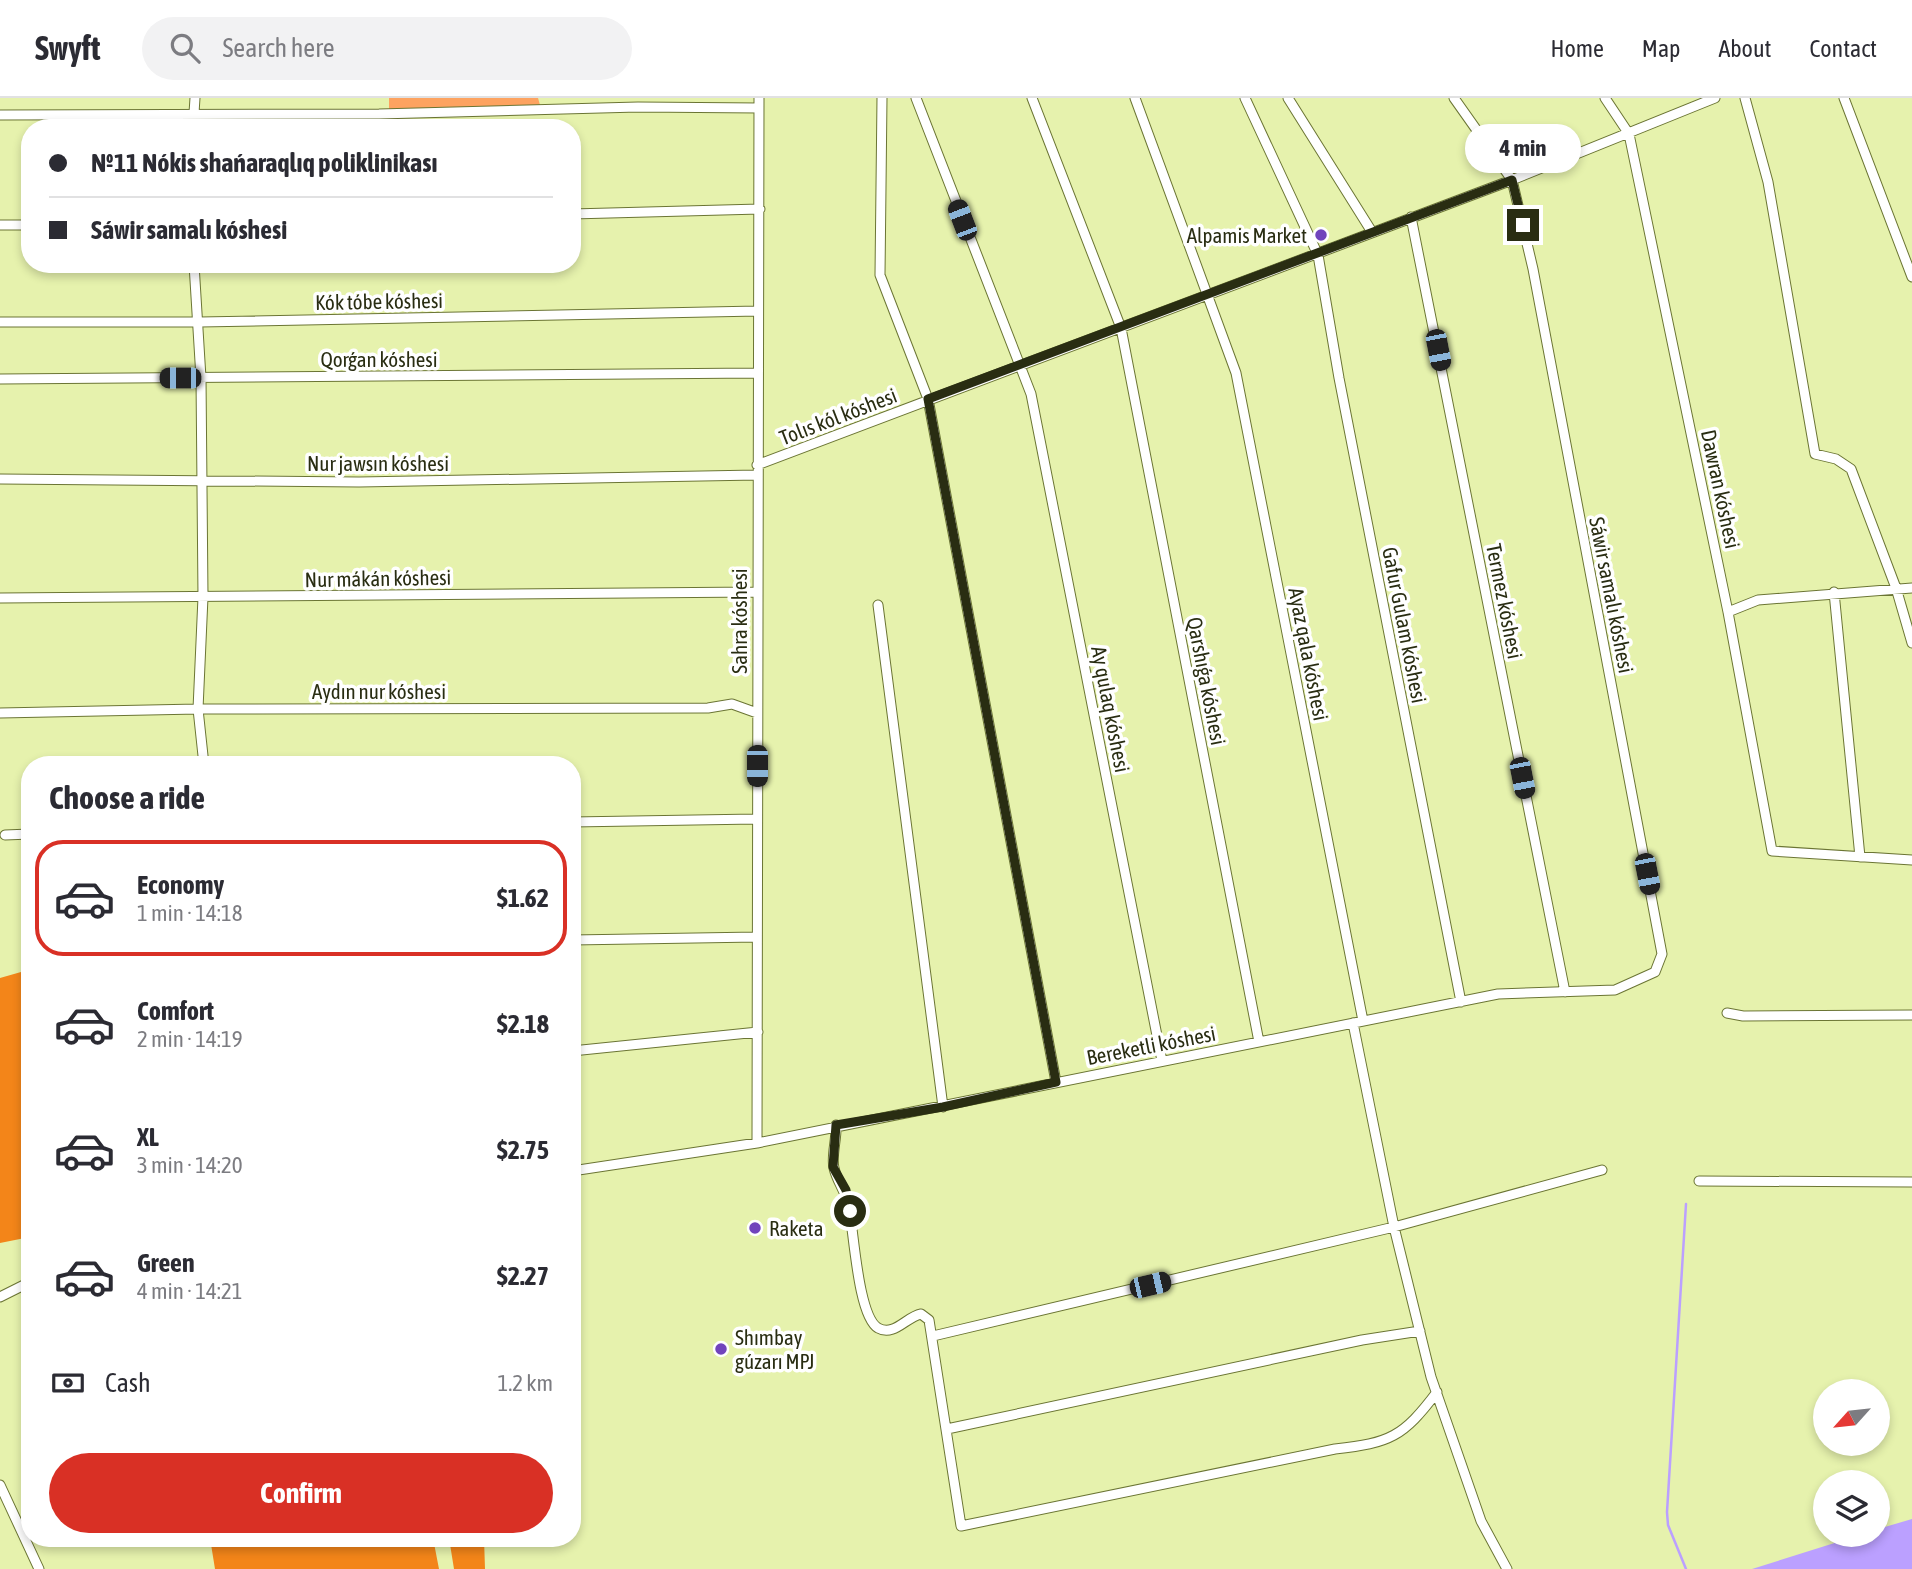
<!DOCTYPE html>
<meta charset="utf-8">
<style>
body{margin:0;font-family:"Asap Condensed",sans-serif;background:#f2f2f3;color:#2b2b33;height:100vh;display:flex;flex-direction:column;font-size:26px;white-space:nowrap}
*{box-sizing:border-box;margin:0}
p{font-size:23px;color:#7c7c81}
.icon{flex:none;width:38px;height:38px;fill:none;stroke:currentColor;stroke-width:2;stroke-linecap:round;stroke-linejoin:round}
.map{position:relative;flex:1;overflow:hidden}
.sheet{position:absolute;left:21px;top:658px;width:560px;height:791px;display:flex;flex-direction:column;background:#fff;border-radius:28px;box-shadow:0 4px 10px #0003}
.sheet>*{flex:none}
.hud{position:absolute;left:21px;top:21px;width:560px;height:154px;border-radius:28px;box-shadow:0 4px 10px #0003;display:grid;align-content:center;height:154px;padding:0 28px;background:#fff}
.needle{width:46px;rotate:243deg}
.tools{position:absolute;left:1813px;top:1281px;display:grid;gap:14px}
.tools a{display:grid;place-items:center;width:77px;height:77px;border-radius:50%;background:#fff;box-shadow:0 4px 10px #0003;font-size:35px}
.end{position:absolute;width:32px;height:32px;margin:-16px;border:9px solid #292d12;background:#fff;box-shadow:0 0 0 4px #fff}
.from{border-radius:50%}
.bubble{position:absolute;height:49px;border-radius:24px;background:#fff;box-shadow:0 4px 10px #0003;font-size:23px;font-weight:700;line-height:49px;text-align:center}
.car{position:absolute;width:21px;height:42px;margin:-21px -10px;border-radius:9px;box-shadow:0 0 5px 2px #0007;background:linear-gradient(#222 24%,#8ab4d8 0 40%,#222 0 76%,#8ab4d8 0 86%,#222 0)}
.hud b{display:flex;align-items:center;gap:24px;height:66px;font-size:26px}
.hud b+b{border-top:2px solid #e1e1e2}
.hud i{width:18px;height:18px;background:#2b2b33}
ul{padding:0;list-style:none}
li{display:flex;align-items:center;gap:21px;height:116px;margin:0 14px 10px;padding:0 14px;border:4px solid transparent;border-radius:28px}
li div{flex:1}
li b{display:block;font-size:26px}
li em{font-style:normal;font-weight:700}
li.selected{border-color:#d93025}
li>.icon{width:63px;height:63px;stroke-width:1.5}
h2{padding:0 28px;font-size:32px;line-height:84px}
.pay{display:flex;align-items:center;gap:18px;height:77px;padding:0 28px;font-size:26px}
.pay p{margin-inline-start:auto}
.action{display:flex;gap:14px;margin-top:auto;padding:14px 28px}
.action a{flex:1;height:80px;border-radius:42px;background:#d93025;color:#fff;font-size:28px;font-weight:700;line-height:80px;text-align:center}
header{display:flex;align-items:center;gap:42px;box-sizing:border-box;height:98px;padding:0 35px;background:#fff;border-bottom:2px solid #e1e1e2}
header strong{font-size:33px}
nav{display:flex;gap:38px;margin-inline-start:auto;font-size:24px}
.search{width:490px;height:63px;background:#f2f2f3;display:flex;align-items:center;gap:18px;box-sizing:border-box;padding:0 24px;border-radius:38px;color:#7c7c81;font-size:26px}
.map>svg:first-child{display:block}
</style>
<header>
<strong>Swyft</strong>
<div class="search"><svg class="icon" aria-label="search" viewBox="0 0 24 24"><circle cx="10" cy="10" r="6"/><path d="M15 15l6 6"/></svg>Search here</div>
<nav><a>Home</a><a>Map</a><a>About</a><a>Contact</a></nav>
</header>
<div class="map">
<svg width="1912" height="1471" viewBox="0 0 1912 1471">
<rect width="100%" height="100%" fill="#e6f2ad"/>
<path fill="#fda360" d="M389,0h149l2,7 -151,6z"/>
<path fill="#f38519" d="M21,874l9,33v232l-30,6v-265z
M210,1440h223l6,31h-224z
M449,1440h35l1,31h-31z"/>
<path fill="#bba0ff" d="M1912,1421v50h-160l108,-34h18v-6z"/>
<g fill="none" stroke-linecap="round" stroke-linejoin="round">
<path stroke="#bba0ff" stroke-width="2.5" d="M1686,1106l-19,308 1,13 18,44"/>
<g stroke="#6b7534" stroke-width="11">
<path id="street" d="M882,0l-2,177 48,124 128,683
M916,0l115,296 131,667
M1032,0l89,230 138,714
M1135,0l101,275 127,648
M1245,0l73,157 21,123 122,624
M1288,0l84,134
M1605,0l24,36 99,478 44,239 140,9
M1745,0l23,84 47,272 21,5 15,10 45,119 16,55
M1844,0l68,179
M0,17l379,-1 259,-7 121,1
M193,30l2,-30
M572,116l188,-5
M1411,119l154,775
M0,127h30
M194,166l7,114 2,219 -5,112 6,56
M0,224h200l558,-11
M0,281l758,-6
M757,367l755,-285 203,-82
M0,381l359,3 398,-7
M1834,494l26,265
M0,500l756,-6
M878,507l65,502
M1728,514l30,-12 154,-12
M0,615l198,-4 510,-1 24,-4 25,9
M572,724l184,-3
M5,737l25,-1
M572,842l185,-3
M28,868l2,-1
M1727,915l16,3 169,-1
M1353,925l41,204 37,150 50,144 26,48
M572,953l186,-19
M836,1027c1,13 -5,32 -2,43 3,14 12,23 15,40 5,25 9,108 29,120 16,9 28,-11 43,-14l8,6 32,206 374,-77c55,-6 68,-12 102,-57
M757,1045l2,-1045
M572,1073l185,-28 741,-149 117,-4 40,-18 7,-18 -129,-685 -21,-89 -58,-82
M1699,1083l213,1
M0,1199l30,-15
M933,1238l461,-109 208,-57
M947,1331l415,-89 58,-9
M0,1387l39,84"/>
</g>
<use href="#street" stroke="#fff" stroke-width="9"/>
</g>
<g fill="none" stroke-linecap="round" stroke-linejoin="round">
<path stroke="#292d12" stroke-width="9" d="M850,1113l-4,-21 -13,-23 3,-42 107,-18 113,-25 -128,-683 584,-219 11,45"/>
</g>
<g fill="#7144bc" stroke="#fff" stroke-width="2.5">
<circle cx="1321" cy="137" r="7"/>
<circle cx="755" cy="1130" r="7"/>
<circle cx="721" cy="1251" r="7"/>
</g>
<g text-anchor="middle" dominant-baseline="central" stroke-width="7" stroke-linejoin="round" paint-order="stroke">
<g font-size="21" fill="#292d12" stroke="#fff" text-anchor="start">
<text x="1307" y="137" text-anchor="end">Alpamis Market</text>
<text x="769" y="1130">Raketa</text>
<text x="735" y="1239">Shımbay<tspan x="735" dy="24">gúzarı MPJ</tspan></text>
</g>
<g font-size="21" fill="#292d12" stroke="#fff">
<text transform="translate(379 203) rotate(-1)">Kók tóbe kóshesi</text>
<text x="379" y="261">Qorǵan kóshesi</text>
<text transform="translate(838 318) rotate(-21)">Tolıs kól kóshesi</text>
<text x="378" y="365">Nur jawsın kóshesi</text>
<text transform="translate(1721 391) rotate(78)">Dawran kóshesi</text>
<text transform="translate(378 480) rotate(-1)">Nur mákán kóshesi</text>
<text transform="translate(1612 497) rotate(79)">Sáwir samalı kóshesi</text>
<text transform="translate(1505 503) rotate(79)">Termez kóshesi</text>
<text transform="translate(739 523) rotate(-90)">Sahra kóshesi</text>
<text transform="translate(1405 527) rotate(79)">Gafur Gulam kóshesi</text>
<text transform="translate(1309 556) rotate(79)">Ayaz qala kóshesi</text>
<text transform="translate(1207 583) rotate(79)">Qarshıǵa kóshesi</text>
<text x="379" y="593">Aydın nur kóshesi</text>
<text transform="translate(1111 611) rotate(79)">Ay qulaq kóshesi</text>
<text transform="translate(1151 947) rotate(-11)">Bereketli kóshesi</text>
</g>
</g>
</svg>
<div class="tools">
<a><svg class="needle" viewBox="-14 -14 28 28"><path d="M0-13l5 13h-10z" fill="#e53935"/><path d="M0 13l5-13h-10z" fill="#7c7c81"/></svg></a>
<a><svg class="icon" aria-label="layers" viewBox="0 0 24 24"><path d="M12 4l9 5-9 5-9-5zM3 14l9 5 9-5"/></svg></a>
</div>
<i class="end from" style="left:850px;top:1113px"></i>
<i class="end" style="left:1523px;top:127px"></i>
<div class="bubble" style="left:1465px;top:26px;width:116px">4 min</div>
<i class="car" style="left:962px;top:122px;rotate:339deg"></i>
<i class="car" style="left:1438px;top:252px;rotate:169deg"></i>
<i class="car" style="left:180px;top:280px;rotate:270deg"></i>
<i class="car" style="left:757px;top:668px;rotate:180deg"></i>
<i class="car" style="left:1522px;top:680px;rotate:169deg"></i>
<i class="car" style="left:1647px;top:776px;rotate:169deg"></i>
<i class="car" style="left:1150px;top:1187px;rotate:77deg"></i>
<div class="hud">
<b><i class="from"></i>№11 Nókis shańaraqlıq poliklinikası</b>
<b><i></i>Sáwir samalı kóshesi</b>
</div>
<section class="sheet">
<h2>Choose a ride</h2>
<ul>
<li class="selected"><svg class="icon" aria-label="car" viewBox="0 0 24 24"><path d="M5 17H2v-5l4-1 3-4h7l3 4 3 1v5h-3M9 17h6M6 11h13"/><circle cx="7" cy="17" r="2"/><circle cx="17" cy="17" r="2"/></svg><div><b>Economy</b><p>1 min · 14:18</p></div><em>$1.62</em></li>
<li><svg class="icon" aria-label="car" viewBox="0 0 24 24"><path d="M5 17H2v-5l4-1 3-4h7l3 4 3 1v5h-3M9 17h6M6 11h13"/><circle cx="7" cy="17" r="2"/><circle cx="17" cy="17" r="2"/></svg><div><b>Comfort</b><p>2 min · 14:19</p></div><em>$2.18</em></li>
<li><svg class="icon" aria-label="car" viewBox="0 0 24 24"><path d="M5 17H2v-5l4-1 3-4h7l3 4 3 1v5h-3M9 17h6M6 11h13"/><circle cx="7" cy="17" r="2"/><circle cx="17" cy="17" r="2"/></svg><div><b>XL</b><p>3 min · 14:20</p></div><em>$2.75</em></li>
<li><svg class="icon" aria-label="car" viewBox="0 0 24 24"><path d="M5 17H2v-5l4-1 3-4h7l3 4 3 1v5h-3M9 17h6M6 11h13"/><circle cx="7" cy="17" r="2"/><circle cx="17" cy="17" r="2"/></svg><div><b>Green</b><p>4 min · 14:21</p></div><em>$2.27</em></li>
</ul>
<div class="pay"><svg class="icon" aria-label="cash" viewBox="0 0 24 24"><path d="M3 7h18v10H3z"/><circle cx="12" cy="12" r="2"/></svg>Cash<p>1.2 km</p></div>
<div class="action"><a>Confirm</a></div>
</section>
</div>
